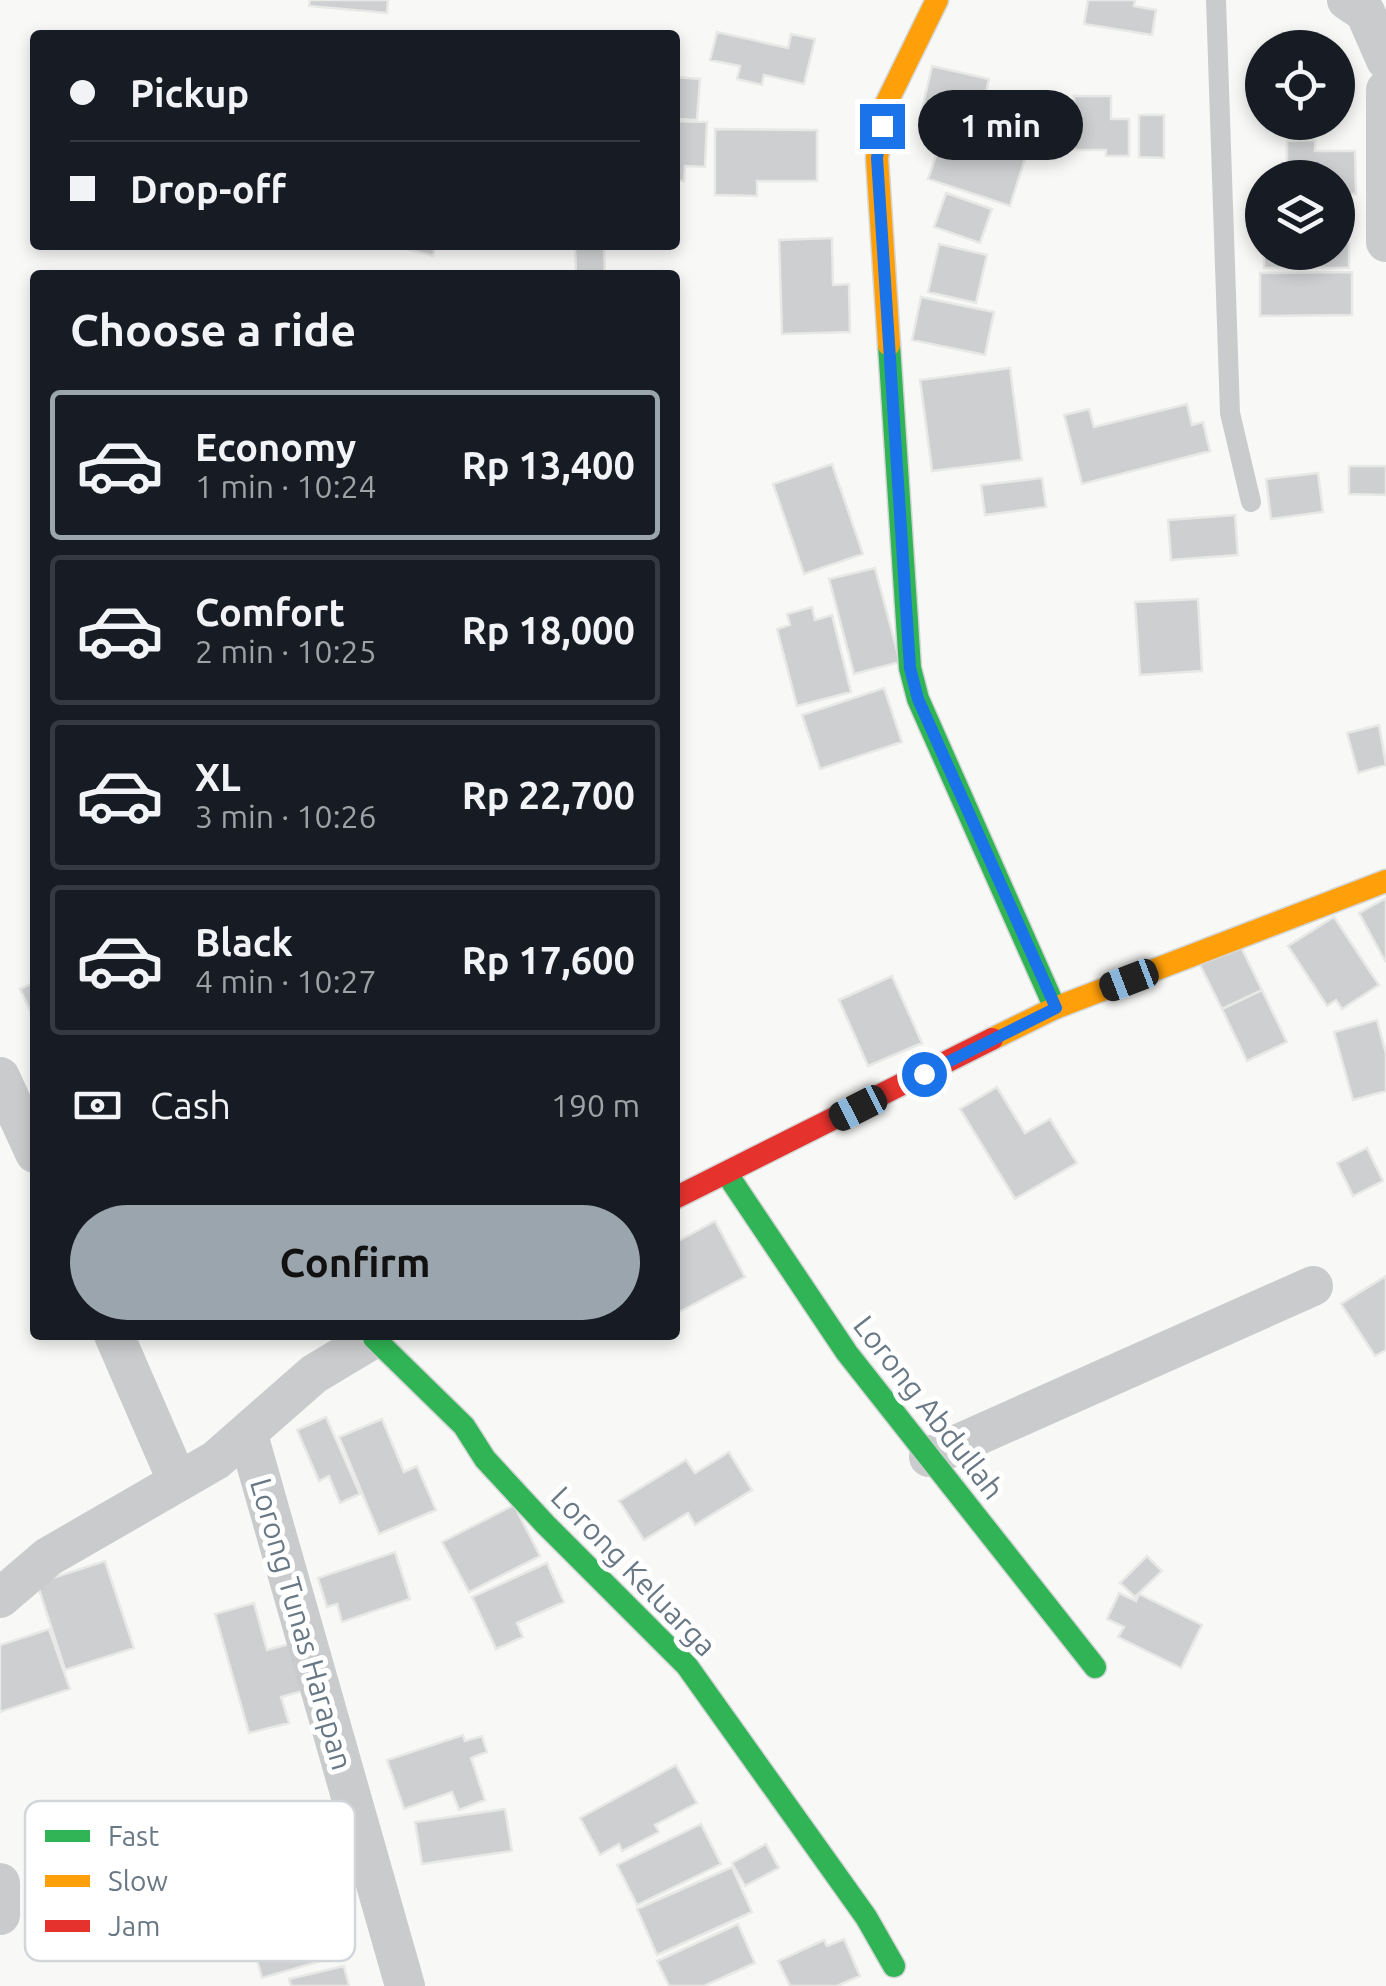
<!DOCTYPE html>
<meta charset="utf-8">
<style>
body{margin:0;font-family:Ubuntu,sans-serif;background:#20242c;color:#f1f3f6;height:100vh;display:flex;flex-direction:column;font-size:38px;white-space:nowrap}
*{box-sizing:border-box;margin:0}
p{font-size:32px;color:#9ea1a6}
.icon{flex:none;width:55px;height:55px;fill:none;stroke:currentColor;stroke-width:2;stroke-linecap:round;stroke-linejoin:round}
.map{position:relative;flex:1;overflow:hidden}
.sheet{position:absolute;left:30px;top:270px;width:650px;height:1070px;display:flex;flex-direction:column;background:#171b24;border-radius:10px;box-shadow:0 5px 15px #0003}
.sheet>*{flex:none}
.guide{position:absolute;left:30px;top:30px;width:650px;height:220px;border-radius:10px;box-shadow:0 5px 15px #0003;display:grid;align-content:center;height:220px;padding:0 40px;background:#171b24}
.buttons{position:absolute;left:1245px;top:30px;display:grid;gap:20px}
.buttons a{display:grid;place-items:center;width:110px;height:110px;border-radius:50%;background:#171b24;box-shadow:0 5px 15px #0003;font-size:50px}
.end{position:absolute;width:45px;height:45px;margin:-22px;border:12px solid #1a73e8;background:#fff;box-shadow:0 0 0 5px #fff}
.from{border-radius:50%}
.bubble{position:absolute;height:70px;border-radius:35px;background:#171b24;box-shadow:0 5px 15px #0003;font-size:32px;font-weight:600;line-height:70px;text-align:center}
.car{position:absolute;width:30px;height:60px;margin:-30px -15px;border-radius:12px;box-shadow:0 0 8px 2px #0007;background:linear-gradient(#222 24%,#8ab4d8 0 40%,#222 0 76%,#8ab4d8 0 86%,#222 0)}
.guide b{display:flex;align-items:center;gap:35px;height:95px;font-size:38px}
.guide b+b{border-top:2px solid #363941}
.guide i{width:25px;height:25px;background:#f1f3f6}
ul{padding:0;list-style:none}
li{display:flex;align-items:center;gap:30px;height:150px;margin:0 20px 15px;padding:0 20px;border:5px solid #363941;border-radius:10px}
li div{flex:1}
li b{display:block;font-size:38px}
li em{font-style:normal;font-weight:600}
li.active{border-color:#9ba5ad}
li>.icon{width:90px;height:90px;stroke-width:1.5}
h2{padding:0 40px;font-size:45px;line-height:120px}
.pay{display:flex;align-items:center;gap:25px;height:110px;padding:0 40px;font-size:38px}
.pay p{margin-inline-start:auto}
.cta{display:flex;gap:20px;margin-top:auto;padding:20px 40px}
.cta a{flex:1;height:115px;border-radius:60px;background:#9ba5ad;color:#111;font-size:40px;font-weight:600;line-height:115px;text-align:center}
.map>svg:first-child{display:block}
</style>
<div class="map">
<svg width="1386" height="1986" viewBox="0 0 1386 1986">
<rect width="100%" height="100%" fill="#f8f8f7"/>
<path fill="#cecfd0" stroke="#e8e8e6" stroke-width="2.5" d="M310,0h78l-1,13 -78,-7z
M1088,0h47l-1,6 22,4 -4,25 -68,-11z
M717,32l71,16 3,-14 24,5 -11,45 -40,-9 -2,10 -25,-6 3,-13 -30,-6z
M932,66l57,13 -10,44 -57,-14z
M675,77l25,2 -3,41 -22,-1z
M1005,93l44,16 -17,49 -45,-15z
M1074,96h37v23h18v37h-23v-6h-32z
M1139,115h25v43l-25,-1z
M675,121l32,1 -2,45 -20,-1 -1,15 -9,-1z
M715,129l102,1v51h-60v15l-42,-1z
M944,132l81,27 -15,47 -82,-27z
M1315,140v11h40l1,43h-18v-16h-51v-37z
M946,193l46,16 -12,34 -46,-16z
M1338,219h11v49h-85v-16h74z
M832,238l1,47 16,-1 1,48 -68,2 -3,-94z
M939,244l48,11 -11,48 -48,-11z
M392,245h44l-3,11z
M575,245h29l1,30h-29z
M1352,272v43l-92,1v-43z
M921,297l73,15 -9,43 -73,-15z
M1010,368l12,92 -90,11 -12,-91z
M1187,404l5,21 11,-3 7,29 -128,33 -18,-69 25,-6 5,18z
M832,464l31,90 -59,20 -31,-90z
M1349,466h37v29l-37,-1z
M1318,473l5,39 -52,7 -5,-40z
M1042,478l4,29 -61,8 -4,-30z
M1235,515l3,40 -67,5 -3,-40z
M875,568l25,94 -46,12 -25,-95z
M1198,599l4,72 -62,4 -5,-73z
M812,607l3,13 17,-5 19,77 -54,14 -20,-77 13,-4 -3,-11z
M884,688l18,54 -82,27 -18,-54z
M1379,725l7,40 -28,8 -11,-40z
M1386,898v62l-1,1 -26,-48z
M1334,917l45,68 -37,24 -6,-9 -9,6 -39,-60z
M1240,945l22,45 -40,19 -22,-44z
M892,976l30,67 -54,23 -29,-66z
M35,982v39l-15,-32z
M1262,990l25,52 -40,19 -25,-52z
M1377,1020l9,34v37l-33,9 -19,-68z
M997,1087l28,46 25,-14 27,44 -62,36 -55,-90z
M1367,1148l16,33 -30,15 -16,-33z
M715,1221l30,56 -66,35 -4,-8v-61z
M1386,1276v74l-11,6 -34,-52z
M326,1417l34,77 -20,9 -11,-27 -10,5 -22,-51z
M382,1419l22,53 13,-6 19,44 -57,24 -40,-97z
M729,1452l23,38 -57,35 -7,-12 -44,27 -25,-39 67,-41 9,13z
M514,1505l26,51 -71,36 -27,-50z
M395,1552l15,47 -68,23 -5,-18 -10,3 -9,-29z
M1147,1556l15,15 -27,26 -15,-14z
M105,1561l29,87 -69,22 -28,-87z
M547,1563l17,39 -47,21 6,14 -27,12 -24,-52z
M1119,1593l17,8 3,-7 63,31 -21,43 -63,-31 6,-10 -17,-8z
M254,1603l13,47 26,-7 13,47 -25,7 8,26 -40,10 -34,-119z
M49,1629l21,60 -70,23v-67z
M463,1735l2,6 17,-5 5,16 -16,6 14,42 -26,10 -7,-18 -48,17 -17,-49z
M676,1765l21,38 -42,22 4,7 -37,19 -3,-7 -19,11 -20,-37z
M505,1809l7,42 -90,13 -7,-42z
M701,1824l20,40 -84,41 -20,-40z
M766,1844l13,24 -34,18 -13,-23z
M732,1867l20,45 -95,43 -20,-46z
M329,1909l13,46 -80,23 -13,-46z
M738,1924l17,39 -51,23h-35l-12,-25z
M844,1939l16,37 -23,10h-47l-12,-25 46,-21 3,6z
M344,1966l5,20h-58l-2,-7z"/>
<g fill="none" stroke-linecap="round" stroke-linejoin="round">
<g stroke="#d4d5d6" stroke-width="25">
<path id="fast" d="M889,345l21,323 8,31 137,309
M727,1174l120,179 248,314
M380,1335l-6,3 90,88 21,33 60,65 142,142 179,251 28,49"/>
</g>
<g stroke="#d4d5d6" stroke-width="25">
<path id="slow" d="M889,345l-12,-187 9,-54 51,-104
M992,1039l63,-31 331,-127"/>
</g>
<g stroke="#d4d5d6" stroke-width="25">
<path id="jam" d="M675,1198l317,-159"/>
</g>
<path stroke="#cacbcc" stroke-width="20" d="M1216,0l14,413 21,89"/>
<path stroke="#cacbcc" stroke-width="40" d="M1347,0l18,12 21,48
M1386,90v152
M0,1077l35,76
M114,1335l63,145
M248,1435l157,551
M929,1457l384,-171
M0,1598l48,-41 168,-97 98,-86 60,-36
M0,1883v32"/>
<use href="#fast" stroke="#30b455" stroke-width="22"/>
<use href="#slow" stroke="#ff9f0a" stroke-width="22"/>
<use href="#jam" stroke="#e5322d" stroke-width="22"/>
</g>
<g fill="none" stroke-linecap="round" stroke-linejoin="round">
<path stroke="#1a73e8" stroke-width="12" d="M882,126l-5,32 33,510 8,31 138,309 -132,66"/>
</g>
<g text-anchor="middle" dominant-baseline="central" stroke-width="10" stroke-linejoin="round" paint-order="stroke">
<g font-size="30" fill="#697885" stroke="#fff">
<text transform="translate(929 1407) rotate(52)">Lorong Abdullah</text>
<text transform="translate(634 1571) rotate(46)">Lorong Keluarga</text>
<text transform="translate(302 1624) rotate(74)">Lorong Tunas Harapan</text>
</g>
</g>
<rect x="25" y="1801" width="330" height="160" rx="15" fill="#fff" stroke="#d2d6da" stroke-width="2.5"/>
<rect x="45" y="1830" width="45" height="12" fill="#30b455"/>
<rect x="45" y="1875" width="45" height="12" fill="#ff9f0a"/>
<rect x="45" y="1920" width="45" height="12" fill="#e5322d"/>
<g font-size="28" fill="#697885">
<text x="108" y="1846">Fast</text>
<text x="108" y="1891">Slow</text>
<text x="108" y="1936">Jam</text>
</g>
</svg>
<div class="buttons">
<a><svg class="icon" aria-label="locate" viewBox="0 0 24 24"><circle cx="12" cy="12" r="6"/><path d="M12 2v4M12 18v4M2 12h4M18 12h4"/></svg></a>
<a><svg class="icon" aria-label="layers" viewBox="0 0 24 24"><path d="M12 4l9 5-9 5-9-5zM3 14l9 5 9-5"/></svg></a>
</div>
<i class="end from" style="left:924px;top:1074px"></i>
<i class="end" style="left:882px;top:126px"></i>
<div class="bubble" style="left:918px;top:90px;width:165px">1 min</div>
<i class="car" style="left:1129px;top:980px;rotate:249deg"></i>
<i class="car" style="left:858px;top:1108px;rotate:243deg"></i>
<div class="guide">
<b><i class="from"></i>Pickup</b>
<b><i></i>Drop-off</b>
</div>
<section class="sheet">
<h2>Choose a ride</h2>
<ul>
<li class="active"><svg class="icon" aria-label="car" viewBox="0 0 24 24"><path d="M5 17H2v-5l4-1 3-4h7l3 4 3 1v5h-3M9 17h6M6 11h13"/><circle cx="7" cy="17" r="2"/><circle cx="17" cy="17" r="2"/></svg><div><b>Economy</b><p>1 min · 10:24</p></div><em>Rp 13,400</em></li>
<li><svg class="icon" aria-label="car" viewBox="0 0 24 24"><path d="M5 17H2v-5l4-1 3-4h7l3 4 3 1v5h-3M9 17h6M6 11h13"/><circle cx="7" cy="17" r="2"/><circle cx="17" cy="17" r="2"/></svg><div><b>Comfort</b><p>2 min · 10:25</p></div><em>Rp 18,000</em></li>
<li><svg class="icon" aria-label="car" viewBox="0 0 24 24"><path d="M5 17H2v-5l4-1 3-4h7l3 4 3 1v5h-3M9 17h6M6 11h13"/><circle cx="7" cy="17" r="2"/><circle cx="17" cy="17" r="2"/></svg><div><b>XL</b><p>3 min · 10:26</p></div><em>Rp 22,700</em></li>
<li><svg class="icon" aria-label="car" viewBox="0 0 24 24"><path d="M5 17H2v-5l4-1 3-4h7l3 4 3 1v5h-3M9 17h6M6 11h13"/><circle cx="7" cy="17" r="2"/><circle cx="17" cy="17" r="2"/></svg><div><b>Black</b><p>4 min · 10:27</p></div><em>Rp 17,600</em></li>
</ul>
<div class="pay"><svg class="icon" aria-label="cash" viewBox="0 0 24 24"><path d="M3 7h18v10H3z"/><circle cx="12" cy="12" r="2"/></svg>Cash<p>190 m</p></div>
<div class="cta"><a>Confirm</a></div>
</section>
</div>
